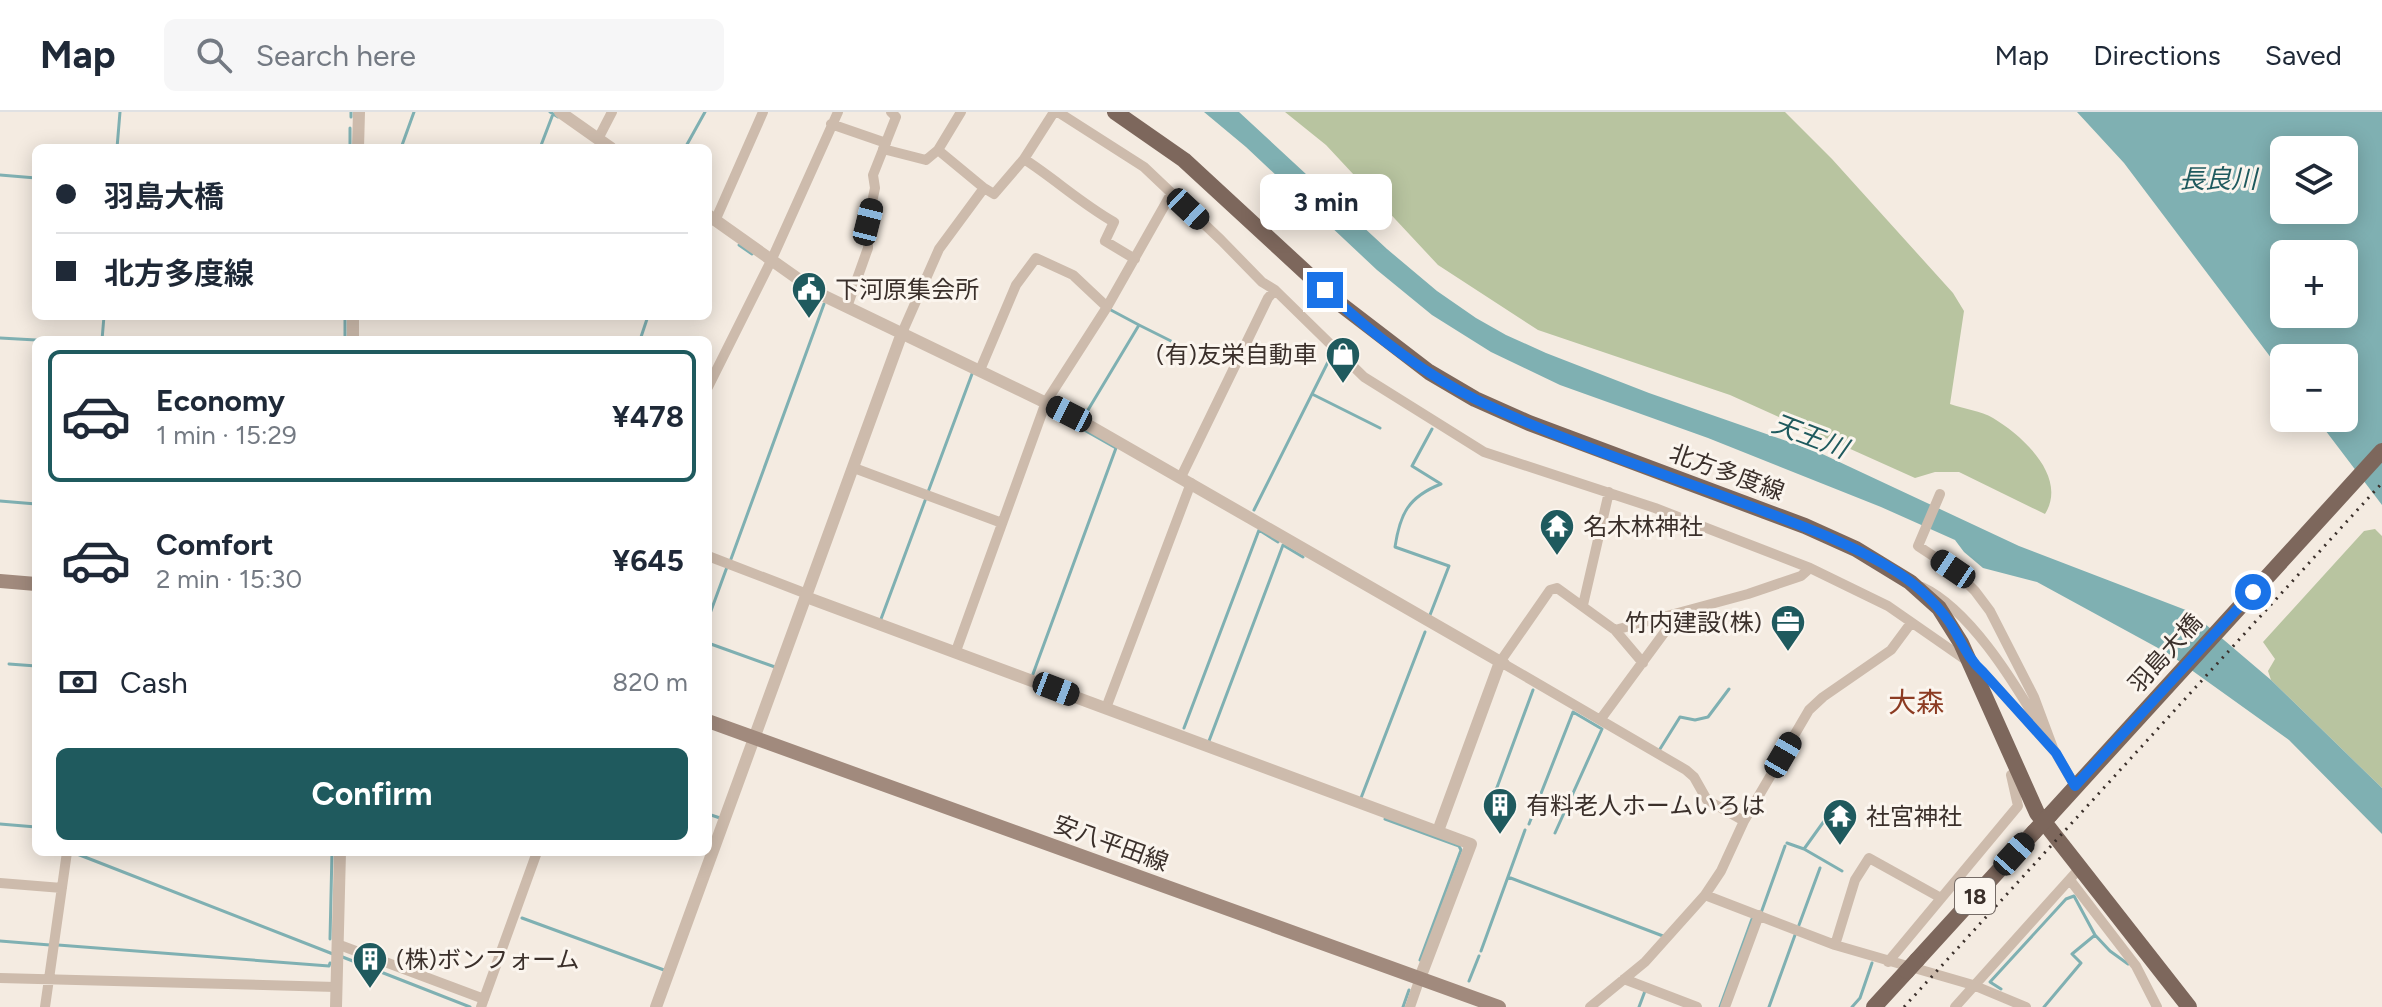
<!DOCTYPE html>
<meta charset="utf-8">
<style>
body{margin:0;font-family:Figtree,"Noto Sans JP",sans-serif;background:#f6f6f7;color:#1f2937;height:100vh;display:flex;flex-direction:column;font-size:30px;white-space:nowrap}
*{box-sizing:border-box;margin:0}
p{font-size:26px;color:#747a83}
.icon{flex:none;width:44px;height:44px;fill:none;stroke:currentColor;stroke-width:2;stroke-linecap:round;stroke-linejoin:round}
.map{position:relative;flex:1;overflow:hidden}
.details{position:absolute;left:32px;top:224px;width:680px;height:520px;display:flex;flex-direction:column;background:#fff;border-radius:12px;box-shadow:0 4px 20px #0003}
.details>*{flex:none}
.guide{position:absolute;left:32px;top:32px;width:680px;height:176px;border-radius:12px;box-shadow:0 4px 20px #0003;display:grid;align-content:center;height:176px;padding:0 24px;background:#fff}
.controls{position:absolute;left:2270px;top:24px;display:grid;gap:16px}
.controls a{display:grid;place-items:center;width:88px;height:88px;border-radius:12px;background:#fff;box-shadow:0 4px 20px #0003;font-size:40px}
.end{position:absolute;width:36px;height:36px;margin:-18px;border:10px solid #1a73e8;background:#fff;box-shadow:0 0 0 4px #fff}
.from{border-radius:50%}
.bubble{position:absolute;height:56px;border-radius:12px;background:#fff;box-shadow:0 4px 20px #0003;font-size:26px;font-weight:700;line-height:56px;text-align:center}
.car{position:absolute;width:24px;height:48px;margin:-24px -12px;border-radius:10px;box-shadow:0 0 6px 2px #0007;background:linear-gradient(#222 24%,#8ab4d8 0 40%,#222 0 76%,#8ab4d8 0 86%,#222 0)}
.guide b{display:flex;align-items:center;gap:28px;height:76px;font-size:30px}
.guide b+b{border-top:2px solid #e0e1e3}
.guide i{width:20px;height:20px;background:#1f2937}
ul{padding:14px 0 0;list-style:none}
li{display:flex;align-items:center;gap:24px;height:132px;margin:0 16px 12px;padding:0 8px;border:4px solid transparent;border-radius:12px}
li div{flex:1}
li b{display:block;font-size:30px}
li em{font-style:normal;font-weight:700}
li.selected{border-color:#1f5a5e}
li>.icon{width:72px;height:72px;stroke-width:1.5}
.pay{display:flex;align-items:center;gap:20px;height:88px;padding:0 24px;font-size:30px}
.pay p{margin-inline-start:auto}
.button{display:flex;gap:16px;margin-top:auto;padding:16px 24px}
.button a{flex:1;height:92px;border-radius:12px;background:#1f5a5e;color:#fff;font-size:32px;font-weight:700;line-height:92px;text-align:center}
header{display:flex;align-items:center;gap:48px;box-sizing:border-box;height:112px;padding:0 40px;background:#fff;border-bottom:2px solid #e0e1e3}
header strong{font-size:38px}
nav{display:flex;gap:44px;margin-inline-start:auto;font-size:28px}
.search{width:560px;height:72px;background:#f6f6f7;display:flex;align-items:center;gap:20px;box-sizing:border-box;padding:0 28px;border-radius:12px;color:#747a83;font-size:30px}
.map>svg:first-child{display:block}
</style>
<header>
<strong>Map</strong>
<div class="search"><svg class="icon" aria-label="search" viewBox="0 0 24 24"><circle cx="10" cy="10" r="6"/><path d="M15 15l6 6"/></svg>Search here</div>
<nav><a>Map</a><a>Directions</a><a>Saved</a></nav>
</header>
<div class="map">
<svg width="2382" height="895" viewBox="0 0 2382 895">
<rect width="100%" height="100%" fill="#f4ebe1"/>
<path fill="#b8c4a0" d="M1285,0h500l47,47 121,134 11,18 -14,93c14,5 31,7 43,14 30,18 75,59 52,96l-86,-42h-24l-20,6 -185,-83 -192,-65 -100,-65 -112,-120z
M2375,417l7,7v252l-111,-108 -3,-9 7,-12 -12,-17 101,-111z"/>
<path fill="#7fb0b2" fill-rule="evenodd" d="M1204,0h35l148,137 50,42 39,27 30,17 40,18 103,40 169,59 201,94 172,66 80,68 111,108v46l-93,-94 -120,-86 -132,-72 -54,-14 -19,-16 -9,-12 -74,-33 -173,-69 -148,-53 -69,-33 -59,-37 -55,-45 -131,-123z
M2077,0h305v393l-66,-87h28v-60h-60v17l-160,-212zM2284,38h60v60h-60zM2284,142h60v60h-60z"/>
<g fill="none" stroke-linecap="round" stroke-linejoin="round">
<path stroke="#7fb0b2" stroke-width="3" d="M550,0l8,5
M351,5v-5
M117,36l3,-36
M350,36v-20
M401,36l13,-36
M540,36l13,-34
M685,36l20,-36
M0,63l36,3
M739,133l13,9
M1139,213l32,16
M0,226l36,2
M102,228l2,-24
M345,228v-24
M359,228h1
M640,228l8,-24
M1312,282l68,34
M1056,302l60,34
M1085,303l54,-90 -30,-16
M928,380l44,-118
M0,389l36,3
M1254,398l76,-152
M1259,418l19,12
M731,447l93,-255
M1430,503l19,-49 -54,-19c5,-33 13,-50 46,-63l-29,-18 20,-37
M708,507l19,-52
M881,507l45,-121
M708,531l67,24
M9,552l27,2
M1033,562l83,-226
M1184,616l75,-198
M1209,629l74,-196 20,12
M1660,637l20,-32 15,3 13,-3 21,-28
M1361,686l64,-166
M1489,697l44,-119
M708,702l12,4
M1385,707l74,27 2,4 -41,110
M0,712l36,3
M1529,712l44,-112 29,17 -47,104
M1787,731l17,6 23,-32
M1804,737l38,22
M72,740l261,102
M1508,765l155,59
M1761,801l24,-67
M522,806l142,52
M1799,813l21,-57
M2095,823l15,16 18,13
M330,827l2,-87
M0,829l50,4
M58,833l271,21 1,-3
M1481,839l44,-121
M340,844l130,51
M1469,869l10,-25
M2001,877l-11,-7 76,-83 8,-3 21,39 -23,19 9,9 -37,44
M1403,895l6,-17
M1639,895l6,-16
M1720,895l32,-88
M1769,895l26,-72
M1852,895l8,-9 12,-35"/>
<path stroke="#cdbbac" stroke-width="10" d="M1058,0l86,55 77,73 41,42 13,8 89,87 120,75 171,56 155,60 78,38 95,66 73,81
M831,12l55,19
M598,27l14,-27
M883,37l43,11 12,-10 23,-38
M938,38l46,38
M1024,47c31,20 58,45 90,63l-9,19 30,18
M715,109l48,-109
M847,195l21,-59v-26l7,-34 -2,-13 23,-58 -5,-5
M902,221l37,-84 45,-61 10,6 30,-35 30,-47
M980,258l36,-85 20,-27 37,17 34,32
M708,275l63,-126 67,-149
M854,356l148,55
M1181,365l87,-179 7,-8
M1940,382l-22,52 35,23 22,22 15,20 44,86 19,51
M708,444l99,38
M1922,475c47,22 90,92 116,136
M1583,493l26,-113
M1615,518l133,-36 53,-18 9,-8
M956,539l90,-249 61,-95 64,-113
M1500,550l50,-72 7,-2 58,42 28,33
M1504,552l182,106 8,7 13,23 37,21
M1106,596l85,-225
M1600,608l78,-106
M2054,638l21,36
M2070,768l66,86 21,41
M0,771l62,5
M1705,783l130,50 138,40 53,22
M337,832l147,55
M1835,833l20,-65 14,-22 72,40
M1888,850l130,-156 -7,-31
M0,866l336,9
M1624,867l73,28
M45,895l22,-155
M481,895l56,-155
M1410,895l10,-29
M1590,895l55,-45 60,-67 16,-24 23,-50 65,-111 14,-13 68,-47 20,-27
M1725,895l34,-92
M1955,895l124,-138"/>
<path stroke="#cdbbac" stroke-width="12" d="M560,0l51,36
M358,36l1,-36
M708,103l110,78 251,121 435,250
M353,228v-24
M806,485l665,247 -51,134
M1438,719l62,-169
M336,895l4,-155
M656,895l246,-674"/>
<path stroke="#a18a7d" stroke-width="14" d="M0,469l36,3
M708,609l791,286"/>
<path stroke="#7d675c" stroke-width="16" d="M1115,0l69,48 155,143 90,69 46,27 54,24 276,103 51,23 54,33 29,26 22,35 76,170 152,194
M2050,703l332,-364
M1917,848l117,-128
M1874,895l33,-36"/>
<path stroke="#3b302b" stroke-width="3" stroke-dasharray="2 6" stroke-linecap="butt" d="M1904,895l478,-524"/>
<path stroke="#7d675c" stroke-width="16" d="M2034,720l16,-17
M1907,859l10,-11"/>
</g>
<g fill="none" stroke-linecap="round" stroke-linejoin="round">
<path stroke="#1a73e8" stroke-width="10" d="M1325,178c45,42 97,83 152,110 93,45 193,75 289,112 41,16 82,31 121,54 24,14 47,34 63,57 11,17 17,35 33,49l73,81 19,33 178,-194"/>
</g>
<defs>
<g id="civic-pin" transform="scale(1.8)"><path d="M0 17L-7.5 6A9.5 9.5 0 1 1 7.5 6Z" fill="#1f5a5e" stroke="#fbf5ee"/><path d="M-.6-6.5H3V-4.5H.6V-3L4-1V1h2V6H-6V1h2V-1L-.6-3ZM-1.2 2.5V6h2.4V2.5Z" fill="#fff"/></g>
<g id="shop-pin" transform="scale(1.8)"><path d="M0 17L-7.5 6A9.5 9.5 0 1 1 7.5 6Z" fill="#1f5a5e" stroke="#fbf5ee"/><path d="M-5-2.5h2.3a2.7 3.5 0 0 1 5.4 0H5L5.5 6h-11ZM-1.5-2.5h3a1.5 2.3 0 0 0-3 0Z" fill="#fff"/></g>
<g id="temple-pin" transform="scale(1.8)"><path d="M0 17L-7.5 6A9.5 9.5 0 1 1 7.5 6Z" fill="#1f5a5e" stroke="#fbf5ee"/><path d="M0-6L5-2H3V0L6.5 2.5H4V6H1.5V3h-3V6H-4V2.5H-6.5L-3 0V-2H-5Z" fill="#fff"/></g>
<g id="office-pin" transform="scale(1.8)"><path d="M0 17L-7.5 6A9.5 9.5 0 1 1 7.5 6Z" fill="#1f5a5e" stroke="#fbf5ee"/><path d="M-6-3h4V-5.5h4V-3h4V5H-6ZM-1-4.5V-3h2v-1.5ZM-6 0V1H6V0Z" fill="#fff"/></g>
<g id="building-pin" transform="scale(1.8)"><path d="M0 17L-7.5 6A9.5 9.5 0 1 1 7.5 6Z" fill="#1f5a5e" stroke="#fbf5ee"/><path d="M-4-6H4V6H1V3H-1V6H-4ZM-2.5-4.3h1.7v1.8h-1.7ZM.8-4.3h1.7v1.8H.8ZM-2.5-1h1.7V.8h-1.7ZM.8-1h1.7V.8H.8Z" fill="#fff"/></g>
</defs>
<g fill-rule="evenodd">
<use href="#civic-pin" x="809" y="177"/>
<use href="#shop-pin" x="1343" y="242"/>
<use href="#temple-pin" x="1557" y="414"/>
<use href="#office-pin" x="1788" y="510"/>
<use href="#building-pin" x="1500" y="693"/>
<use href="#temple-pin" x="1840" y="704"/>
<use href="#building-pin" x="370" y="847"/>
</g>
<g text-anchor="middle" dominant-baseline="central" stroke-width="6" stroke-linejoin="round" paint-order="stroke">
<rect fill="#fbf5ee" stroke="#756b66" stroke-width="2" x="1955" y="766" width="40" height="36" rx="6"/>
<g font-size="22" font-weight="bold" fill="#3b302b">
<text x="1975" y="784">18</text>
</g>
<g font-size="24" fill="#3b302b" stroke="#fbf5ee" text-anchor="start">
<text x="835" y="177">下河原集会所</text>
<text x="1317" y="242" text-anchor="end">(有)友栄自動車</text>
<text x="1583" y="414">名木林神社</text>
<text x="1762" y="510" text-anchor="end">竹内建設(株)</text>
<text x="1526" y="693">有料老人ホームいろは</text>
<text x="1866" y="704">社宮神社</text>
<text x="396" y="847">(株)ボンフォーム</text>
</g>
<g font-size="24" fill="#3b302b" stroke="#fbf5ee">
<text transform="translate(1727 360) rotate(20)">北方多度線</text>
<text transform="translate(2165 541) rotate(-48)">羽島大橋</text>
<text transform="translate(1111 731) rotate(20)">安八平田線</text>
</g>
<g font-size="26" font-style="italic" fill="#1f5a5e" stroke="#fbf5ee">
<text x="2218" y="67">長良川</text>
<text transform="translate(1810 324) rotate(21)">天王川</text>
</g>
<g font-size="28" fill="#8c3b22" stroke="#fbf5ee">
<text x="1916" y="590">大森</text>
</g>
</g>
</svg>
<div class="controls">
<a><svg class="icon" aria-label="layers" viewBox="0 0 24 24"><path d="M12 4l9 5-9 5-9-5zM3 14l9 5 9-5"/></svg></a>
<a>+</a>
<a>−</a>
</div>
<i class="end from" style="left:2253px;top:480px"></i>
<i class="end" style="left:1325px;top:178px"></i>
<div class="bubble" style="left:1260px;top:62px;width:132px">3 min</div>
<i class="car" style="left:1188px;top:97px;rotate:133deg"></i>
<i class="car" style="left:868px;top:110px;rotate:14deg"></i>
<i class="car" style="left:1069px;top:302px;rotate:297deg"></i>
<i class="car" style="left:1953px;top:457px;rotate:304deg"></i>
<i class="car" style="left:1056px;top:577px;rotate:111deg"></i>
<i class="car" style="left:1783px;top:643px;rotate:30deg"></i>
<i class="car" style="left:2014px;top:742px;rotate:42deg"></i>
<div class="guide">
<b><i class="from"></i>羽島大橋</b>
<b><i></i>北方多度線</b>
</div>
<section class="details">
<ul>
<li class="selected"><svg class="icon" aria-label="car" viewBox="0 0 24 24"><path d="M5 17H2v-5l4-1 3-4h7l3 4 3 1v5h-3M9 17h6M6 11h13"/><circle cx="7" cy="17" r="2"/><circle cx="17" cy="17" r="2"/></svg><div><b>Economy</b><p>1 min · 15:29</p></div><em>¥478</em></li>
<li><svg class="icon" aria-label="car" viewBox="0 0 24 24"><path d="M5 17H2v-5l4-1 3-4h7l3 4 3 1v5h-3M9 17h6M6 11h13"/><circle cx="7" cy="17" r="2"/><circle cx="17" cy="17" r="2"/></svg><div><b>Comfort</b><p>2 min · 15:30</p></div><em>¥645</em></li>
</ul>
<div class="pay"><svg class="icon" aria-label="cash" viewBox="0 0 24 24"><path d="M3 7h18v10H3z"/><circle cx="12" cy="12" r="2"/></svg>Cash<p>820 m</p></div>
<div class="button"><a>Confirm</a></div>
</section>
</div>
